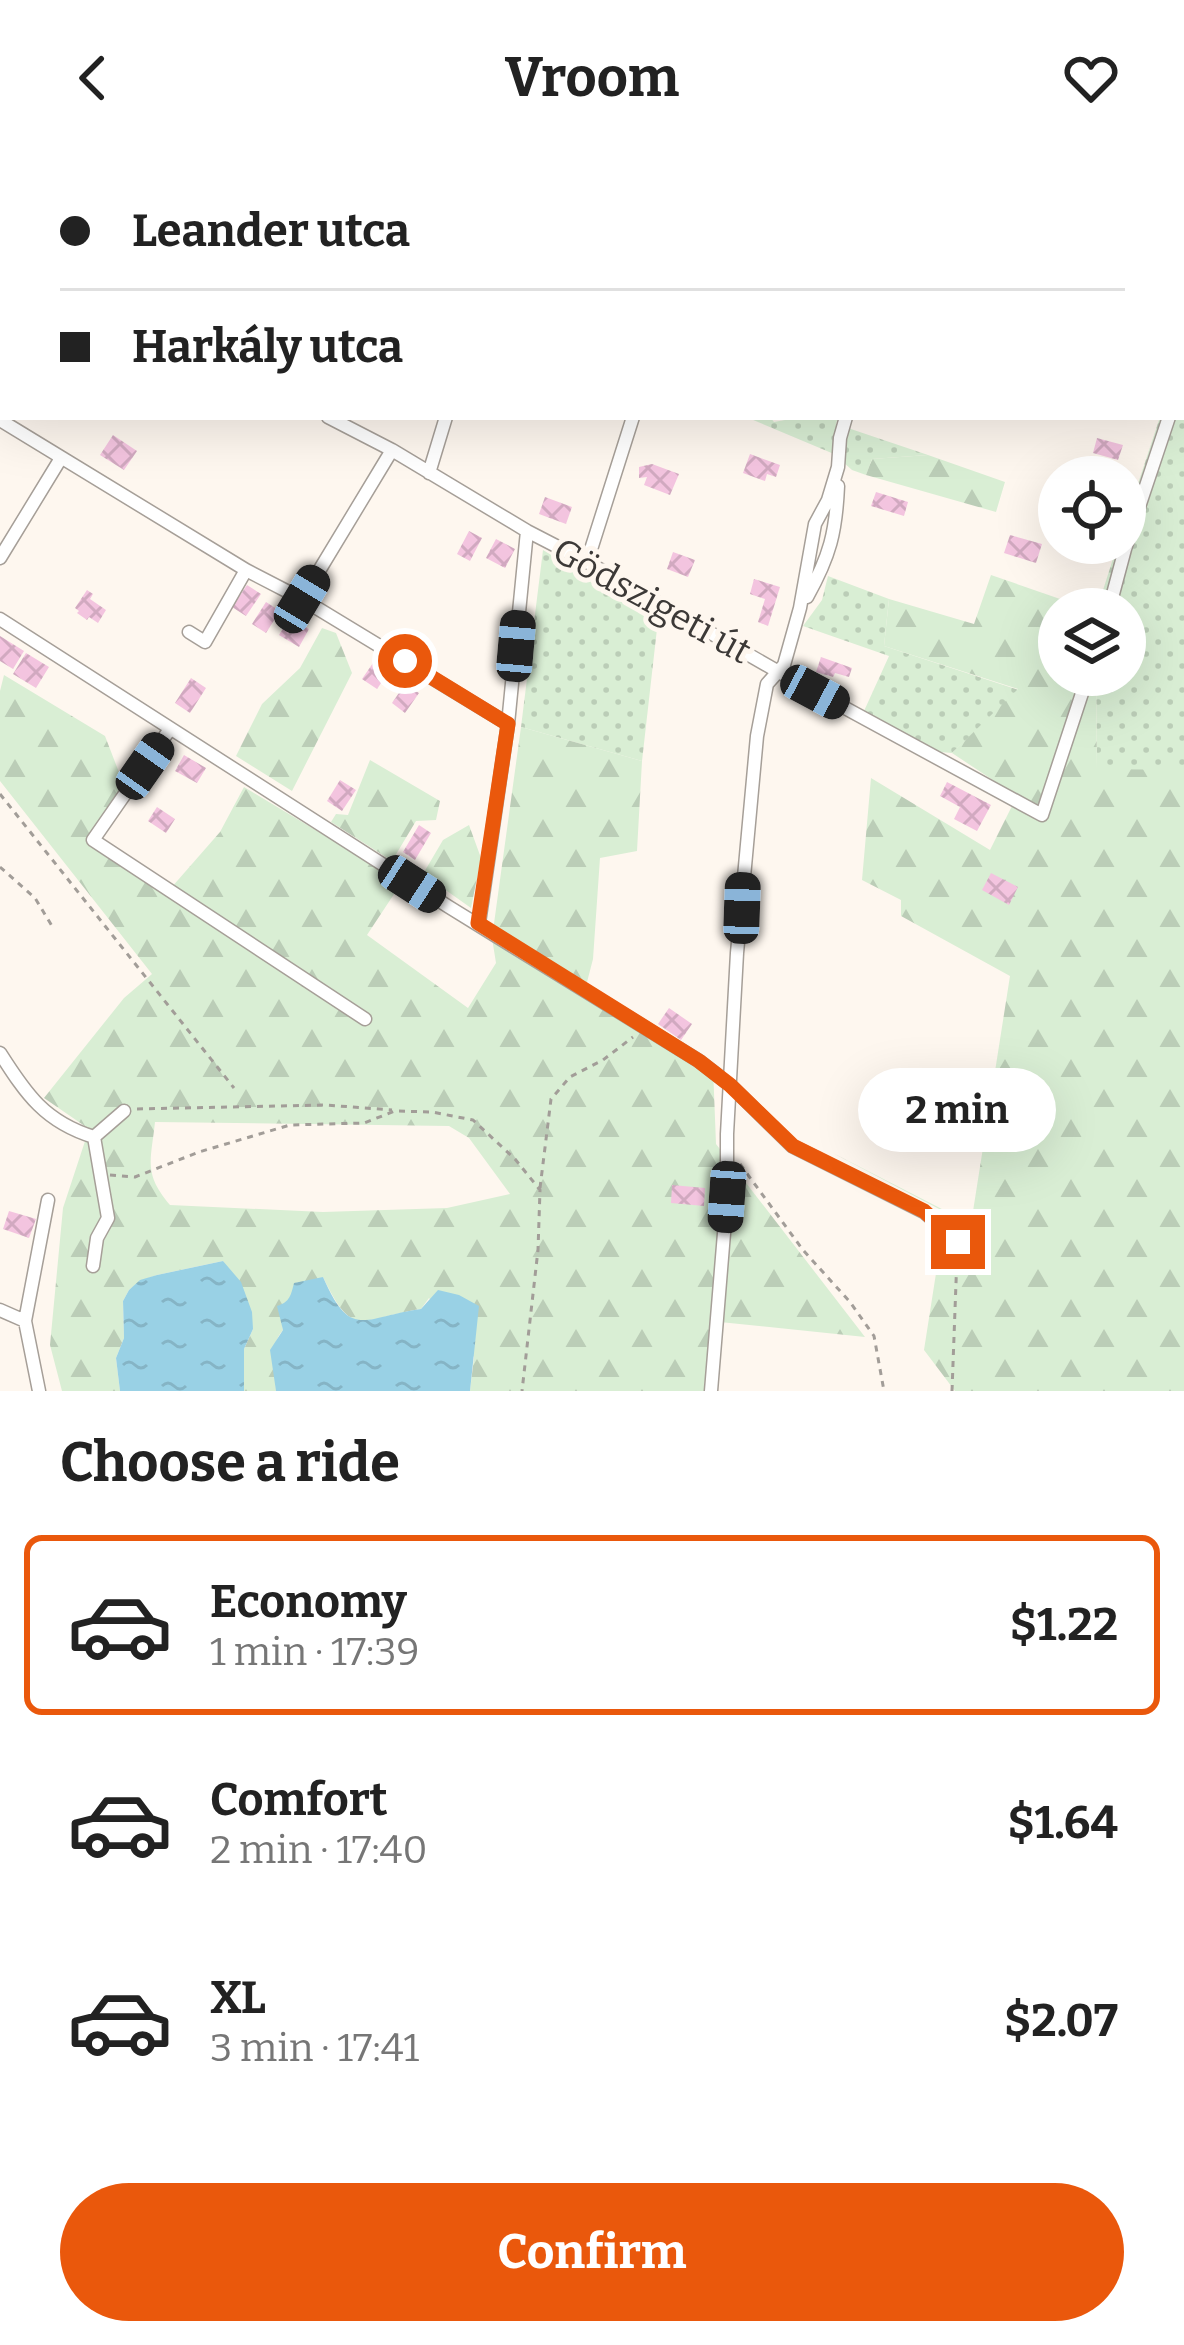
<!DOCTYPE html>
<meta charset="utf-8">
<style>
body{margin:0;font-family:Bitter,serif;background:#f2f2f2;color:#222;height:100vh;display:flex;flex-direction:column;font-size:45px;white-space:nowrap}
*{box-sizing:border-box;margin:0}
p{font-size:39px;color:#767676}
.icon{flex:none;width:66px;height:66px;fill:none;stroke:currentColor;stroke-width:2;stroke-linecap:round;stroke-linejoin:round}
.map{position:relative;height:1235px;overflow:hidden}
.details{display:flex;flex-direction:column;background:#fff;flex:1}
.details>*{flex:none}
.top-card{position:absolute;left:0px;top:0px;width:1185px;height:264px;box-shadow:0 12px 48px #0002;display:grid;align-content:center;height:264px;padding:0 60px;background:#fff}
.controls{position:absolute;left:1038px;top:300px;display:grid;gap:24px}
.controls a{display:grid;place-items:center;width:108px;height:108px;border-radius:50%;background:#fff;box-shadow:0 12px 48px #0002;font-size:60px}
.end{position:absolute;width:54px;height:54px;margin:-27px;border:15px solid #ea580c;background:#fff;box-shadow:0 0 0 6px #fff}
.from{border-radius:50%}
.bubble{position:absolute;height:84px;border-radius:42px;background:#fff;box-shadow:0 12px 48px #0002;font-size:39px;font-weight:700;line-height:84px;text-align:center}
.car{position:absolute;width:36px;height:72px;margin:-36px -18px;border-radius:15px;box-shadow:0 0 9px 3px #0007;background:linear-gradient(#222 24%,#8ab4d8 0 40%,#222 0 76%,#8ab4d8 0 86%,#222 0)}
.top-card b{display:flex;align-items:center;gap:42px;height:114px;font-size:45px}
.top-card b+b{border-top:3px solid #e0e0e0}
.top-card i{width:30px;height:30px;background:#222}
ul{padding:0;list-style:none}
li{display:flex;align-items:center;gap:36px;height:180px;margin:0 24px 18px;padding:0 36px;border:6px solid transparent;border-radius:18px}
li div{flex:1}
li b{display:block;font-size:45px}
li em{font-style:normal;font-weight:700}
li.current{border-color:#ea580c}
li>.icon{width:108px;height:108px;stroke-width:1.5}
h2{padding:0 60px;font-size:54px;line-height:144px}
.cta{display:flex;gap:24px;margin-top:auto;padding:24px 60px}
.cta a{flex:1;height:138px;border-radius:72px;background:#ea580c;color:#fff;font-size:48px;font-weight:700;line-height:138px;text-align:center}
header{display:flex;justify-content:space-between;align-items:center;height:156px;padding:0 60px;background:#fff;font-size:54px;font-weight:700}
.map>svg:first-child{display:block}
</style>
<header><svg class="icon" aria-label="back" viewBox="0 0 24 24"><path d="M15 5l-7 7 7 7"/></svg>Vroom<svg class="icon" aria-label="heart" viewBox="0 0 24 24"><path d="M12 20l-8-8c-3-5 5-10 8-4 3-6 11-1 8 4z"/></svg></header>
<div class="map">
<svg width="1184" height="1235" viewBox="0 0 1184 1235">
<defs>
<pattern id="green-dots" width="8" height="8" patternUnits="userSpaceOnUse" patternTransform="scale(3)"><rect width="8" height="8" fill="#d9eed4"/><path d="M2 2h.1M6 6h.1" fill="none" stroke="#bbcdb7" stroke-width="1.8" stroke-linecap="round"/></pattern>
<pattern id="forest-firs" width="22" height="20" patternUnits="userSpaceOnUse" patternTransform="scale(3)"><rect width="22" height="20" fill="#d9eed4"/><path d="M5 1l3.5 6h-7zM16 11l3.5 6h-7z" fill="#bbcdb7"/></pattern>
<pattern id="water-ripples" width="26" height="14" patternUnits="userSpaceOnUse" patternTransform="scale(3)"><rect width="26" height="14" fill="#99d1e5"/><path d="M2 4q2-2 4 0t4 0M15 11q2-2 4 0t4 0" fill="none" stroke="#85b4c5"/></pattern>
<pattern id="building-cross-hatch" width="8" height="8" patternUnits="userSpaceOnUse" patternTransform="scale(3)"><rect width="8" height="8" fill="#f3c4df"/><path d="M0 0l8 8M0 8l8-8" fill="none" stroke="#d1a9c0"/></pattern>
</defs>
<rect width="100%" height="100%" fill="#fef7ef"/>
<path fill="url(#green-dots)" d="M1184,187v427h-87l-1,-95h29v-66h-28l21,-66h7v-20l35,-106h22z
M746,261h24l4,5 27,-5h37l-2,7 92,31 -56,4 -6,16 -14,-5 -18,-16z
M543,394l115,70 -16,141 -121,-34z
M828,420l61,23 -5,47 135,44 -67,63 -12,-1 -76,-41 25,-55 -86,-30 19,-26z"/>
<path fill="url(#forest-firs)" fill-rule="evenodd" d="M928,299l77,27 -9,30 -130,-37 6,-16z
M991,419l98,34h-30v66h37l1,94 87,1v621h-229l-31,-41 18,-115 -1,-25 -112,-59 142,73 39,-248 -109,-60v-16l-39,-20 9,-102 119,72 27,-54 -65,-43 66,-64 -134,-43 5,-47 85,25z
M322,472l14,5 16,40 -60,118 -56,-35 26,-52 38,-36z
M4,519l101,61 20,52 -31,46 77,54 49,-56 24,-45 158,95 -35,53 101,73 28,-45 -4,-25 29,-211 121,34 -5,90 -37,7 -7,101 -7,27 127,81 3,77 149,193 -155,-16 -6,70h-234l4,-34 -45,-59 -8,11c-61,9 -67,33 -98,-32 -23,14 -45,23 -40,53 -16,19 -7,39 -7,61h-32v-42l9,-20 -30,-68 -66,14 -17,6 -11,9 -6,11 1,37 -8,20 4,33h-58l-12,-46 13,-137 26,-79 -45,-31 80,-100 28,-24 -152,-193v-90zM155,966l294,4 20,12 41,56 -63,14 -124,4 -153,-7c-27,-32 -19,-44 -15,-83z
M370,604l70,41 -4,19 -20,1 -24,40 -61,-39 5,-8 12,1z
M469,669l12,33 -10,50 -48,-34 20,-34z"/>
<path fill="url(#water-ripples)" d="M223,1105l18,21 11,30 1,17 -9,20v42h-124l-4,-33 8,-20 -1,-37 6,-11 11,-10 17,-5z
M323,1121c28,64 40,40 98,32l17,-19 21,5 20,11 -9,85h-194l-6,-41 13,-20 -6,-24c13,-4 14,-11 17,-23z"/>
<path fill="url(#building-cross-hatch)" d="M113,279l24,16 -13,19 -24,-15z
M1097,282l26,7 -5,15 -25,-7z
M750,298l30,11 -4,12 -9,-3 -2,7 -22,-8z
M652,308l27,10 -9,21 -26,-10 3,-8 -8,1v-11z
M876,336l32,10 -4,14 -33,-10z
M545,341l27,10 -6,17 -27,-10z
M469,375l13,7 -12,23 -13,-7z
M1010,379l32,9 -6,19 -32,-10z
M496,383l19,10 -10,19 -19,-10z
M673,396l22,8 -7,17 -21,-8z
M754,423l26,8 -12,39 -10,-4 7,-23 -15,-5z
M247,429l14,9 -15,22 -14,-9z
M87,434l6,4 -3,5 16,11 -8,13 -9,-6 -2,3 -10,-7 2,-2 -4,-3z
M266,446l14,9 -14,22 -14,-9z
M290,461l19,12 -10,18 -20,-12z
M0,480l24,15 -11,18 -13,-8z
M26,497l23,14 -13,21 -23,-14z
M821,501l31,11 -3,9 -14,-4 -2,4 -17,-5z
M373,507l15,10 -11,16 -15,-10z
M191,522l15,10 -16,25 -15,-10z
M405,528l14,9 -14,20 -13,-10z
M184,599l22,13 -9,15 -22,-12z
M340,624l16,10 -14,21 -15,-10z
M947,626l44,23 -14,26 -23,-12 6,-12 -20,-11z
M157,651l18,12 -9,14 -18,-12z
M419,669l12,8 -16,27 -12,-8z
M991,717l27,14 -9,18 -27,-15z
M669,852l23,16 -11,16 -23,-16z
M672,1029l33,3 -1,18 -33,-3z
M9,1055l27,8 -7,19 -26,-9z"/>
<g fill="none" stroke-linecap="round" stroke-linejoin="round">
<g stroke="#a69f98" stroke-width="15">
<path id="minor" d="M1017,0l9,3
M98,3l2,-3
M248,3l1,-3
M312,3l1,-3
M525,3l1,-3
M939,3l3,-3
M952,3l1,-3
M1182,56l2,1
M0,82l3,2
M1182,221l2,-7
M328,261l64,33 135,81 60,31 190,109 265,144 46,-140
M0,264l246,150 56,29 206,125
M429,317l17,-56
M0,402l61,-100
M587,406l46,-145
M807,441c23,-41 29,-65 31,-111
M302,443l90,-149
M1109,453l16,-60 44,-132
M0,463l449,288 250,154 31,24 62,61 132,66 34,30
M189,476l16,10 41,-72
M170,573l-77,111 272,179
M479,767l29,-199 19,-193
M0,897c26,41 45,69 94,84l30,-26
M93,1110l4,-28 11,-20 -14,-81
M0,1154l25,11
M39,1235l-14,-70 23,-121
M711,1235l16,-194v-63l10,-181 20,-217 10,-52 17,-19 16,-57 15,-84 13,-24 10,-33 2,-29 6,-21"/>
</g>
<path stroke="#a29d98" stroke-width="3" stroke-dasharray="6 6" stroke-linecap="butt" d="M843,0l9,3
M707,3l1,-3
M0,638l234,294
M0,711l35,31 17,28
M137,953l189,-4 66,5
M740,1008l63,86 47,52 24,34 10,55
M110,1019l25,2 64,-25 91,-27 74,-2 31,-12 37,1 41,8 42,39 25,31 -2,60 -16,141
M540,1032l11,-89 19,-22 33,-17 30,-23
M952,1235l5,-135"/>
<use href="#minor" stroke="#fff" stroke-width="12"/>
</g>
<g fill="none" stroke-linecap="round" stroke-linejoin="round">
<path stroke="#ea580c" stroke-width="15" d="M405,505l103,63 -30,199 221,138 31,24 63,61 131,65 34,31"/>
</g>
<g text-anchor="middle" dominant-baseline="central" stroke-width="10" stroke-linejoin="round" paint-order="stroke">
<g font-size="36" fill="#3c3937" stroke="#fef7ef">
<text transform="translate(652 445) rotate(29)">Gödszigeti út</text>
</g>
</g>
</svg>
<div class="controls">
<a><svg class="icon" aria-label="locate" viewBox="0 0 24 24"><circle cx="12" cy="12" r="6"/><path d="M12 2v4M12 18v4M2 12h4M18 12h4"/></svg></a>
<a><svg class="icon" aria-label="layers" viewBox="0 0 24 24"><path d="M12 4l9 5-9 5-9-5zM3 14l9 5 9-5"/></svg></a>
</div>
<i class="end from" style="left:405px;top:505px"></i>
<i class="end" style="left:958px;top:1086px"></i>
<div class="bubble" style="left:858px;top:912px;width:198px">2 min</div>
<i class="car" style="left:302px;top:443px;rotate:31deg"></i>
<i class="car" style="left:516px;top:490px;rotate:5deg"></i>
<i class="car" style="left:815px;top:536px;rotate:118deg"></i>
<i class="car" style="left:145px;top:610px;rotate:35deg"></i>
<i class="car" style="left:412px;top:728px;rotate:123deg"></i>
<i class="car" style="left:742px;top:752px;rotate:2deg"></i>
<i class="car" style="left:727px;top:1041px;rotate:184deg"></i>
<div class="top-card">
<b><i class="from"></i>Leander utca</b>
<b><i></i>Harkály utca</b>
</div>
</div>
<section class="details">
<h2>Choose a ride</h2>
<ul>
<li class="current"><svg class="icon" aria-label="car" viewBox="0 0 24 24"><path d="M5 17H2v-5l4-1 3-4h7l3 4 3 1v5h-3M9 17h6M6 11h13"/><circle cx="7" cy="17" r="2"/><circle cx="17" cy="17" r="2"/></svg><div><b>Economy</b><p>1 min · 17:39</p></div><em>$1.22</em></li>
<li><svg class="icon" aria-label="car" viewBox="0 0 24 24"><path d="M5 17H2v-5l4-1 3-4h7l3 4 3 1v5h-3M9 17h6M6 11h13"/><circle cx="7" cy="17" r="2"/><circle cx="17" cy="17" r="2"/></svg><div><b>Comfort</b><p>2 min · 17:40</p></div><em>$1.64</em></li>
<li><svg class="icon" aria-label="car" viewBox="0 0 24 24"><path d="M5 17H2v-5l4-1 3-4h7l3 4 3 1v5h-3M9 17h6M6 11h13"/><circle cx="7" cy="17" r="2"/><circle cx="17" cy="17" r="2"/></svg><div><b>XL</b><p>3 min · 17:41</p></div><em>$2.07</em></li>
</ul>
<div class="cta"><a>Confirm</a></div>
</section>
